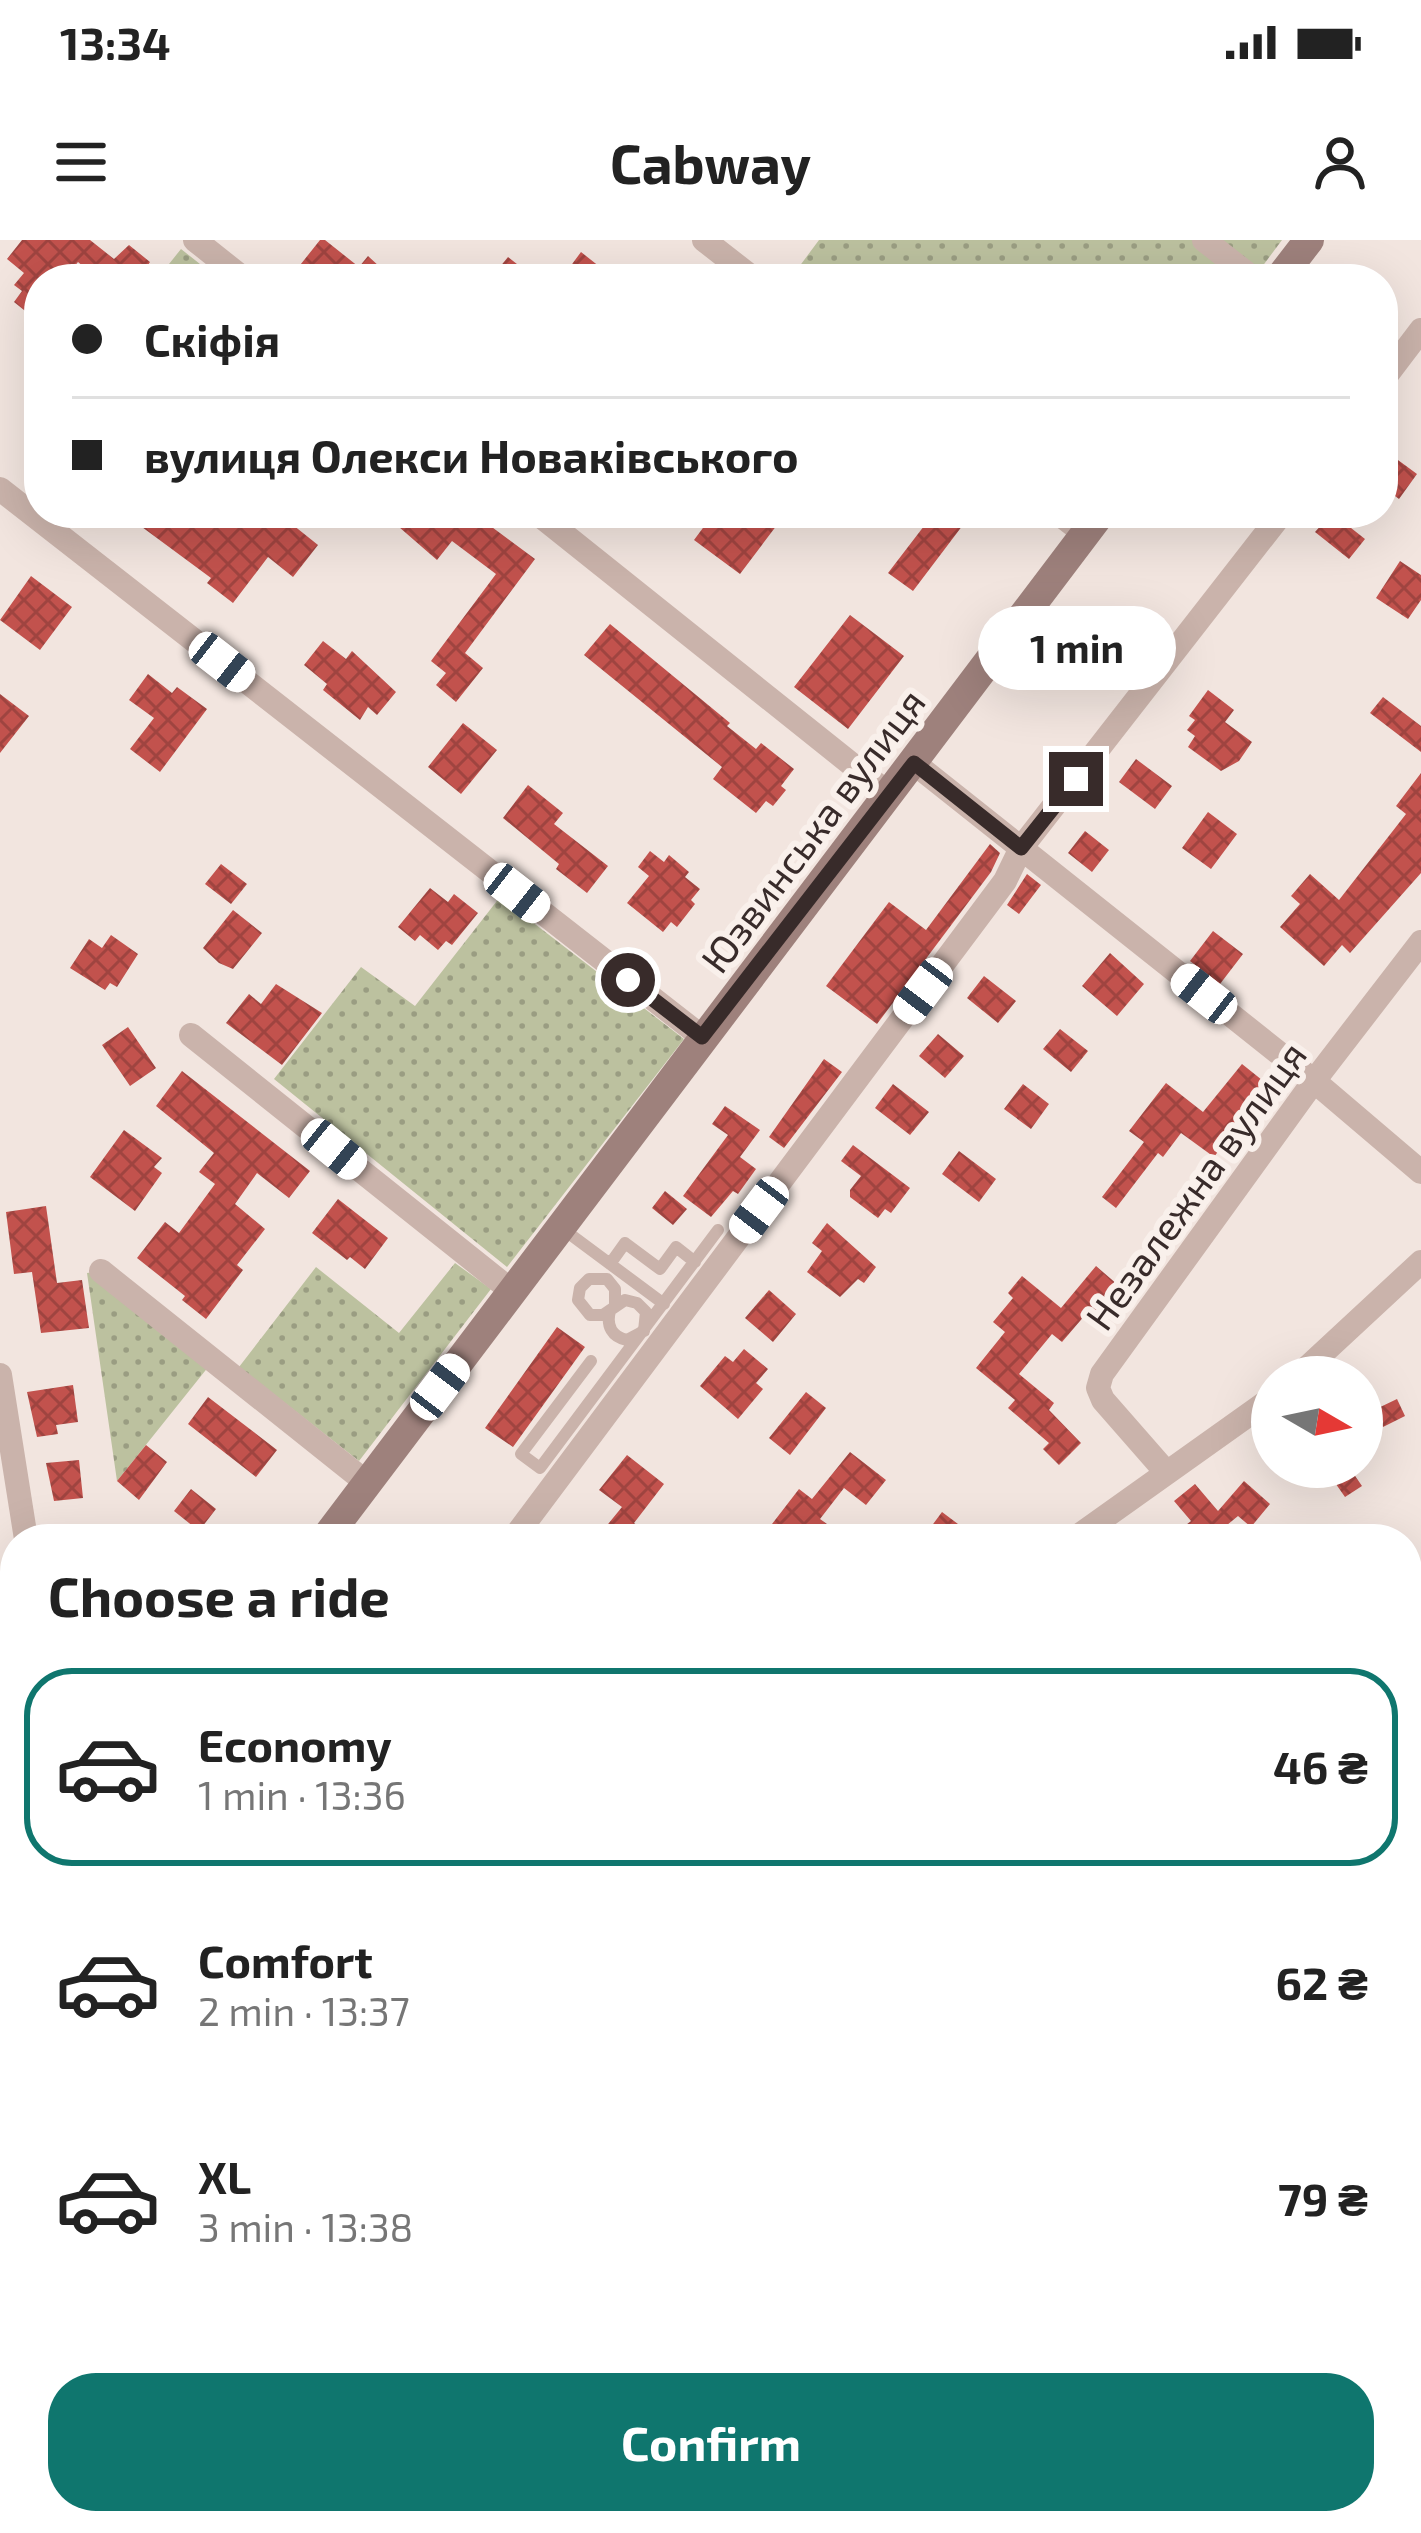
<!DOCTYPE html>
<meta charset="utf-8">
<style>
body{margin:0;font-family:"Exo 2",sans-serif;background:#f2f2f2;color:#222;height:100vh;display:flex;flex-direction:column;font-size:45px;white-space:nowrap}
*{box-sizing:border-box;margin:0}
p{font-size:39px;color:#767676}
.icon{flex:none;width:66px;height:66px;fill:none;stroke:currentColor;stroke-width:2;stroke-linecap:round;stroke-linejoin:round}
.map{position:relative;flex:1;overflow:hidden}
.details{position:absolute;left:0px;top:1284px;width:1422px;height:1011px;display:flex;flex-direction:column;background:#fff;border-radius:48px 48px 0 0;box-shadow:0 12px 48px #0002}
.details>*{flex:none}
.banner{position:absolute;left:24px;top:24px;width:1374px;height:264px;border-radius:48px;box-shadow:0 12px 48px #0002;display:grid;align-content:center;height:264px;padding:0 48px;background:#fff}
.needle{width:78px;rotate:99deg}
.controls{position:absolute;left:1251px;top:1116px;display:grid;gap:24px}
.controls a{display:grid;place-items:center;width:132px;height:132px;border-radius:50%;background:#fff;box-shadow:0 12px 48px #0002;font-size:60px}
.end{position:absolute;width:54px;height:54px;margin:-27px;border:15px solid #382b2a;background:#fff;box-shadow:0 0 0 6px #fff}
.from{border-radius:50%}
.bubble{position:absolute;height:84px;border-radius:42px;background:#fff;box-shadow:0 12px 48px #0002;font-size:39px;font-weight:700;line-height:84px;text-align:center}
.car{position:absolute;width:36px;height:72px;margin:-36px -18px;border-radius:15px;box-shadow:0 0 9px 3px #0007;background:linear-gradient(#fff 24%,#345 0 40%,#fff 0 76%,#345 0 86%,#fff 0)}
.banner b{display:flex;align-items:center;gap:42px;height:114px;font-size:45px}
.banner b+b{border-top:3px solid #e0e0e0}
.banner i{width:30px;height:30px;background:#222}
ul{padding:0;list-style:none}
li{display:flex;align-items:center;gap:36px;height:198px;margin:0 24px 18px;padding:0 24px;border:6px solid transparent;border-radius:48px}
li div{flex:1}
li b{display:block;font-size:45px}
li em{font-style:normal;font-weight:700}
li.on{border-color:#0f766e}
li>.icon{width:108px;height:108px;stroke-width:1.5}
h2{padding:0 48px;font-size:54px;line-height:144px}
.button{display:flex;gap:24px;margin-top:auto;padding:24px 48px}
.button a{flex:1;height:138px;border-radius:48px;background:#0f766e;color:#fff;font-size:48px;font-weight:700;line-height:138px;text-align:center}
.status{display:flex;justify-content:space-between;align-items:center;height:84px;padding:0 60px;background:#fff;direction:ltr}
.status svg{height:33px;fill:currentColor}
header{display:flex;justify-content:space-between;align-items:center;height:156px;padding:0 48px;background:#fff;font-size:54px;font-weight:700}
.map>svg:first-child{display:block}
</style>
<div class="status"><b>13:34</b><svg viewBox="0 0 49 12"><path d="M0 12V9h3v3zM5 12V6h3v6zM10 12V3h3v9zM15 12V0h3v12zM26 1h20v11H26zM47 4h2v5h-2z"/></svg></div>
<header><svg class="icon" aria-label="menu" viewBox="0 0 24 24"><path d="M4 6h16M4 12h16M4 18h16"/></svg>Cabway<svg class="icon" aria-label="person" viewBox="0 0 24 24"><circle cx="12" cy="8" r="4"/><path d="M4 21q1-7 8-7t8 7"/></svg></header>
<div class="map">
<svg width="1421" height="2293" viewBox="0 0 1421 2293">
<defs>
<pattern id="grass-dots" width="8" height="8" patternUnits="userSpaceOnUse" patternTransform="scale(3)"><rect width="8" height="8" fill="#bcc19f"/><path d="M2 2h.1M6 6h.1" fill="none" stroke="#9a9d82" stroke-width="1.8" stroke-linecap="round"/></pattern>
<pattern id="forest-firs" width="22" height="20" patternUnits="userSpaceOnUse" patternTransform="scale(3)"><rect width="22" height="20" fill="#bcc19f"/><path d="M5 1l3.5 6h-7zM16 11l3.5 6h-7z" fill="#9a9d82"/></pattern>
<pattern id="water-rules" width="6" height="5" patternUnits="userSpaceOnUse" patternTransform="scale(3)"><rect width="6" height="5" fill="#7eaea6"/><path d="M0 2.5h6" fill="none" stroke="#688e87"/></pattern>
<pattern id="building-cross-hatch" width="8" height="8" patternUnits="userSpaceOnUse" patternTransform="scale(3)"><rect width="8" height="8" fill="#c2524d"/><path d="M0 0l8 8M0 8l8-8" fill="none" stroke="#9f4440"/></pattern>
</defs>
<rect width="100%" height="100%" fill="#f2e5df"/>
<path fill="url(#grass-dots)" d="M819,0h463l-29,39h-463z
M181,9l38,30h-62z
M500,657l184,142 -177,228 -233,-188 87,-112 54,39z
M455,1023l36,26 -132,172 -120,-94 77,-100 83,66z
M101,1031l112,90 -96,120 -30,-208z
M15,1510v152l-15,19v-168z
M1407,1710l14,17v129l-14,-10z
M15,1716v512l-15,-2v-490z
M251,2280h228l-10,13h-230z
M638,2280h150l-10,13h-125z"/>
<path fill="url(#forest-firs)" d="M1407,1610l14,2v115l-14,-17z"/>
<path fill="url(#water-rules)" d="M15,1830v360l-15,-7v-344z"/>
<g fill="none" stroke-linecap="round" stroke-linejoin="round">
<path stroke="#7eaea6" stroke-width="8" d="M1407,1681h14"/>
</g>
<path fill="url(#building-cross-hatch)" d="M22,0h68l24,19 15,-14 21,17 -11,17h-41l-20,-17 -14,17h-25v43l-25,-20 8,-11 -8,-6 10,-12 -17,-14z
M320,0h5l34,27 9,-11 25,23h-104z
M581,12l19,15 -9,12h-30z
M508,17l28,22h-46z
M1383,209l34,25 -18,25 -16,-12z
M123,273h155l40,32 -25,32 -25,-20 -35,46 -26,-20 4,-5z
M409,273h64l62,46 -70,94 18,15 -27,34 -20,-17 10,-12 -15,-12 65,-87 -44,-33 -15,19 -38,-33z
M714,273h47l16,12 -37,49 -46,-34z
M934,273h38l-59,78 -25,-18z
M1332,273l33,26 -16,20 -34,-27z
M1400,321l21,14v25l-13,19 -32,-21z
M31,336l41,31 -32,43 -40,-30z
M850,375l54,41 -56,73 -54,-42z
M610,384l120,99 -3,3 29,23 5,-6 33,26 -13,17 5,4 -13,16 -7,-5 -10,12 -43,-34 9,-12 -138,-112z
M323,401l23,18 6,-8 44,41 -19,23 -9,-8 -8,13 -37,-30 4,-6 -23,-19z
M148,434l24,19 5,-6 30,22 -47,63 -30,-23 24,-31 -25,-18z
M1208,450l26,20 -9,12 27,20 -13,19 -18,10 -33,-24 7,-11 -8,-6 8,-10 -6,-4z
M0,454l29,22 -29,37z
M1383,457l38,29v26l-51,-39z
M463,483l34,27 -36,44 -33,-27z
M1136,519l36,27 -17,23 -36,-27z
M1421,533v100l-71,80 -8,-8 -18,21 -44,-39 20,-23 -9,-8 19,-22 29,26 67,-86 -10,-8z
M528,545l35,28 -9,11 54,42 -21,27 -31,-24 3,-5 -56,-46z
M1208,572l29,22 -26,35 -29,-21z
M1085,591l24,19 -17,22 -24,-19z
M990,604l10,9 -9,19 -114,152 -51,-38 63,-84 37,28z
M650,611l14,11 5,-7 20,17 -4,5 15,12 -9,11 4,4 -18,23 -6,-5 -8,10 -36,-29 22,-27 -11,-9z
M221,624l26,20 -16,20 -26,-20z
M1027,634l14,11 -22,29 -12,-9z
M430,648l18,14 6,-8 24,19 -26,32 -6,-4 -8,9 -18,-15 -5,6 -17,-14z
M233,670l29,23 -29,36 -14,-6 -16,-15z
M1213,691l30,23 -23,30 -30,-23z
M111,695l27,19 -21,33 -7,-4 -5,7 -35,-22 19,-29 13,9z
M1110,713l34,31 -27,32 -35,-30z
M984,736l32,25 -18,22 -31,-25z
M276,744l46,29 -40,52 -56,-42 23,-29 12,10z
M128,787l28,41 -26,18 -28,-41z
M1060,789l28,22 -17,21 -28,-23z
M938,794l26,22 -19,22 -26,-22z
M824,819l18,13 -58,76 -15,-11z
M1242,824l25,20 -4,5 9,8 -23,29 -7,-7 -28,38 -33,-24 -18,24 -5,-4 -42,55 -14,-11 42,-55 -15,-11 37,-48 37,29z
M182,831l128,100 -21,27 -32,-25 -22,31 30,25 -28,36 6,5 -37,49 -24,-19 3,-4 -48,-38 28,-36 14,11 36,-49 -16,-12 15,-19 -58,-47z
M893,844l36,28 -19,23 -35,-27z
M1023,844l26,20 -18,25 -27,-20z
M725,866l35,24 -20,27 16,12 -18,25 -5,-3 -22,26 -28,-21 45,-61 -16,-11z
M124,890l38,28 -8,9 8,6 -27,38 -45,-34z
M853,905l57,43 -19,25 -6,-4 -7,9 -28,-21v-7l11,-14 -20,-15z
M959,911l37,28 -17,23 -37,-28z
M665,951l22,18 -14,16 -21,-17z
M338,959l50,39 -23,31 -15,-12 -3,3 -35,-27z
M46,966l11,77 25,-3 7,48 -48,5 -9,-61 -18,2 -8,-62z
M827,983l49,44 -12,16 -6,-4 -18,18 -33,-25 15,-21 -10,-8z
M1096,1026l22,19 -22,26 -4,-4 -30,35 -10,-8 -33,40 35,29 -5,7 32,33 -22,22 -16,-16 6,-6 -41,-35 7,-8 -39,-32 29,-36 -12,-10 20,-24 -5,-5 14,-17 39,32z
M769,1050l27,24 -23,28 -28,-24z
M557,1087l28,20 -72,100 -28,-19z
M744,1109l24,20 -12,14 7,6 -25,30 -38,-33 25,-30 8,6z
M73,1145l5,37 -22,3 2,9 -21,3 -10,-45z
M806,1152l20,16 -36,47 -21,-17z
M208,1157l69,53 -21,27 -68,-53z
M1397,1159l8,17 -22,11 -9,-17z
M146,1205l21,17 -28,38 -22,-19z
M850,1212l36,28 -20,25 -22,-17 -24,31 7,5 -12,15h-24l-19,-15 27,-35 13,10z
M627,1215l37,29 -30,39 22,16h-39l-13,-10 18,-22 -23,-17z
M79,1220l4,38 -29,3 -8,-38z
M1324,1227h25l13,19 -17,11z
M1244,1241l26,23 -19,23 -13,-11 -28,23h-42l23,-18 -17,-20 21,-17 23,27z
M191,1249l25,20 -17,22 -25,-20z
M942,1272l36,27h-56z"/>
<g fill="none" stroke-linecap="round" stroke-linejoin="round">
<path stroke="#b69c95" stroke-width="4.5" stroke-dasharray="6 6" stroke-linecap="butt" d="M0,1766l11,-14
M757,2280l11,13
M263,2293l10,-13"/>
<path stroke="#cab3ab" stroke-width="12" d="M563,989l101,75
M610,1024l15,-21 35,26 16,-22 19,15
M610,1071c-4,15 2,26 17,29l17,-9 2,-19 -9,-9 -12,-3 -22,15h-13l-12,-15 2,-12 9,-9h18l8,10v16
M591,1121l-70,93 19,14 178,-238"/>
<path stroke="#cab3ab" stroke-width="24" d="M195,0l49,39
M704,0l50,39
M1204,0l50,39
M1383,140l38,-50
M0,249l702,548
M537,273l353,282
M1058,273l27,21
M914,523l400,318 107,91
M191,795l322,257
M101,1031l266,212
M0,1135l26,164
M1297,1137l124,-115
M1166,1232l-63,-72 -5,-12 4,-14 212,-293 107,-139
M513,1299l492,-658 16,-33 261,-335
M1074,1299l198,-141
M1407,1964l14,-10
M1407,2218l14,-12
M820,2293l10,-13
M1321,2293l15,-13"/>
<path stroke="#9e817c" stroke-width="30" d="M1279,39l30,-39
M325,1299l776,-1026
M0,1726l15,-19"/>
</g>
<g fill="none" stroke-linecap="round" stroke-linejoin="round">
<path stroke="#382b2a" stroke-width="15" d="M628,740l74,57 212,-274 107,85 55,-69"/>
</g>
<g text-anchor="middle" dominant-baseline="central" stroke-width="12" stroke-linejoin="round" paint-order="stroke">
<g font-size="39" fill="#382b2a" stroke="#f9f0eb">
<text transform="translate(812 590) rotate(-53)">Юзвинська вулиця</text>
<text transform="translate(1195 945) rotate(-54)">Незалежна вулиця</text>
</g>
</g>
</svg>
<div class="controls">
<a><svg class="needle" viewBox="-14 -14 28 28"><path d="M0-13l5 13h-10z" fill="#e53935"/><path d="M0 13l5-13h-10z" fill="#767676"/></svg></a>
</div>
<i class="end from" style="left:628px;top:740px"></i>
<i class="end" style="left:1076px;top:539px"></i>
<div class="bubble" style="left:978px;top:366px;width:198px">1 min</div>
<i class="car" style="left:222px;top:422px;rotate:128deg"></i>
<i class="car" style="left:517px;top:653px;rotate:128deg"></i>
<i class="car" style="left:923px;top:751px;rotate:217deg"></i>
<i class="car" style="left:1204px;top:754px;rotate:308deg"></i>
<i class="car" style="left:334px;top:909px;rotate:129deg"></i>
<i class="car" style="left:759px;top:970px;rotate:217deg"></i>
<i class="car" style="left:440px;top:1147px;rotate:37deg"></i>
<div class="banner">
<b><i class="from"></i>Скіфія</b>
<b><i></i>вулиця Олекси Новаківського</b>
</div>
<section class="details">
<h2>Choose a ride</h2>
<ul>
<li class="on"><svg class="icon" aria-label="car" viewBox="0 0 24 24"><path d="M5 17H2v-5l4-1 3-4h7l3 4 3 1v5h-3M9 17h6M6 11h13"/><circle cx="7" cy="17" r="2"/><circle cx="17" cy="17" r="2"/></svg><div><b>Economy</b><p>1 min · 13:36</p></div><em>46 ₴</em></li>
<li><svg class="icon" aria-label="car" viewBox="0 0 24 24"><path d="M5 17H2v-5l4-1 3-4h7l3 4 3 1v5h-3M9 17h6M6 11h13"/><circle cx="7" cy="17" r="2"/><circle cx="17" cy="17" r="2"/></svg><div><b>Comfort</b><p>2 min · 13:37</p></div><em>62 ₴</em></li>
<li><svg class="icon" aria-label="car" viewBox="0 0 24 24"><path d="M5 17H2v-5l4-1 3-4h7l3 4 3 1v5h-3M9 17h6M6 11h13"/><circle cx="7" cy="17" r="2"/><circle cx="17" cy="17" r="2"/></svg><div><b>XL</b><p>3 min · 13:38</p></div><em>79 ₴</em></li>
</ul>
<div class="button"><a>Confirm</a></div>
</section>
</div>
